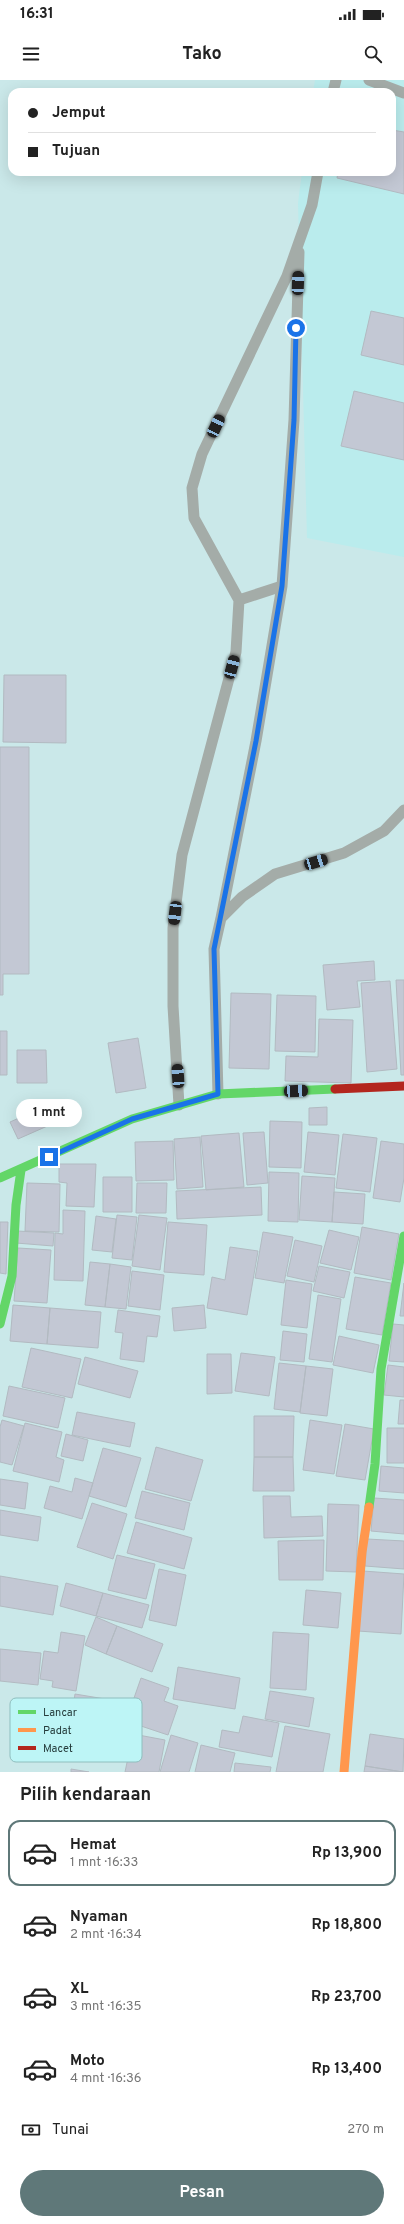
<!DOCTYPE html>
<html lang="id">
<meta charset="utf-8">
<style>
body{margin:0;font-family:Overpass,sans-serif;background:#f6f6f6;color:#222;height:100vh;display:flex;flex-direction:column;font-size:15px;white-space:nowrap}
*{box-sizing:border-box;margin:0}
p{font-size:13px;color:#767676}
.icon{flex:none;width:22px;height:22px;fill:none;stroke:currentColor;stroke-width:2;stroke-linecap:round;stroke-linejoin:round}
.map{position:relative;height:1692px;overflow:hidden}
.drawer{display:flex;flex-direction:column;background:#fff;flex:1}
.drawer>*{flex:none}
.banner{position:absolute;left:8px;top:8px;width:388px;height:88px;border-radius:12px;box-shadow:0 4px 16px #0002;display:grid;align-content:center;height:88px;padding:0 20px;background:#fff}
.end{position:absolute;width:18px;height:18px;margin:-9px;border:5px solid #1a73e8;background:#fff;box-shadow:0 0 0 2px #fff}
.from{border-radius:50%}
.bubble{position:absolute;height:28px;border-radius:14px;background:#fff;box-shadow:0 4px 16px #0002;font-size:13px;font-weight:700;line-height:28px;text-align:center}
.car{position:absolute;width:12px;height:24px;margin:-12px -6px;border-radius:5px;box-shadow:0 0 3px 1px #0007;background:linear-gradient(#222 24%,#8ab4d8 0 40%,#222 0 76%,#8ab4d8 0 86%,#222 0)}
.banner b{display:flex;align-items:center;gap:14px;height:38px;font-size:15px}
.banner b+b{border-top:1px solid #e0e0e0}
.banner i{width:10px;height:10px;background:#222}
ul{padding:0;list-style:none}
li{display:flex;align-items:center;gap:12px;height:66px;margin:0 8px 6px;padding:0 12px;border:2px solid transparent;border-radius:12px}
li div{flex:1}
li b{display:block;font-size:15px}
li em{font-style:normal;font-weight:700}
li.current{border-color:#5f7879}
li>.icon{width:36px;height:36px;stroke-width:1.5}
h2{padding:0 20px;font-size:18px;line-height:48px}
.pay{display:flex;align-items:center;gap:10px;height:44px;padding:0 20px;font-size:15px}
.pay p{margin-inline-start:auto}
.button{display:flex;gap:8px;margin-top:auto;padding:8px 20px}
.button a{flex:1;height:46px;border-radius:24px;background:#5f7879;color:#fff;font-size:16px;font-weight:700;line-height:46px;text-align:center}
.status{display:flex;justify-content:space-between;align-items:center;height:28px;padding:0 20px;background:#fff;direction:ltr}
.status svg{height:11px;fill:currentColor}
header{display:flex;justify-content:space-between;align-items:center;height:52px;padding:0 20px;background:#fff;font-size:18px;font-weight:700}
.map>svg:first-child{display:block}
</style>
<div class="status"><b>16:31</b><svg viewBox="0 0 49 12"><path d="M0 12V9h3v3zM5 12V6h3v6zM10 12V3h3v9zM15 12V0h3v12zM26 1h20v11H26zM47 4h2v5h-2z"/></svg></div>
<header><svg class="icon" aria-label="menu" viewBox="0 0 24 24"><path d="M4 6h16M4 12h16M4 18h16"/></svg>Tako<svg class="icon" aria-label="search" viewBox="0 0 24 24"><circle cx="10" cy="10" r="6"/><path d="M15 15l6 6"/></svg></header>
<div class="map">
<svg width="404" height="1692" viewBox="0 0 404 1692">
<rect width="100%" height="100%" fill="#cae8e9"/>
<path fill="#baeced" d="M315,0h89v477l-97,-19 -9,-335 4,-31h90v-80h-79z"/>
<path fill="#c3c8d4" stroke="#b2bac1" d="M392,50l12,2v62l-67,-16 1,-6h54z
M371,231l33,7v47l-43,-10z
M354,311l50,12v57l-63,-14z
M4,595h62v68l-63,-1z
M0,667h29v227h-26v21h-3z
M374,881l1,19 -18,1 3,26 -33,3 -4,-45z
M396,900h8v95h-3z
M390,901l7,88 -30,3 -6,-89z
M231,913l40,1 -2,75 -40,-1z
M277,915l39,1 -1,56 -40,-1z
M319,939l34,1 -2,63 -66,-2 1,-25 32,1z
M0,951h7v44h-7z
M138,958l8,50 -30,5 -8,-50z
M17,970h29l1,33h-30z
M53,1023l8,17 -43,19 -8,-17z
M327,1027v18h-18v-17z
M270,1041l32,1 -1,46 -32,-1z
M264,1052l4,51 -21,2 -4,-52z
M308,1052l31,3 -4,40 -31,-3z
M239,1053l5,54 -38,3 -5,-54z
M343,1054l34,4 -7,54 -34,-4z
M200,1057l3,50 -26,2 -3,-50z
M173,1061l1,39 -38,1 -1,-39z
M381,1061l23,3v34l-4,24 -27,-4z
M59,1084h37l-2,43 -28,-1 1,-23 -8,-1z
M269,1092l30,1 -1,49 -30,-1z
M302,1096l33,2 -3,44 -33,-2z
M103,1097h29v35h-29z
M27,1103l33,1 -1,48 -34,-1z
M137,1103h30l-1,30h-30z
M261,1107l1,28 -85,4 -1,-28z
M334,1112l31,2 -2,30 -31,-2z
M63,1130l22,1 -2,70 -29,-1 1,-47 8,1z
M117,1135l20,2 -5,43 -20,-2z
M139,1135l28,3 -7,52 -28,-4z
M96,1136l20,3 -4,33 -20,-2z
M0,1142h8l-2,52 -6,-1z
M168,1142l39,3 -3,50 -40,-3z
M362,1147l37,7 -8,46 -37,-7z
M329,1150l30,7 -8,33 -31,-7z
M17,1151l37,2 -1,13 -37,-3z
M263,1152l30,5 -9,46 -29,-5z
M295,1160l27,6 -8,36 -27,-6z
M230,1167l28,4 -11,64 -40,-7 5,-31 13,3z
M18,1168l33,2 -4,53 -33,-2z
M90,1182l20,2 -5,43 -20,-2z
M110,1184l21,3 -5,42 -21,-2z
M319,1186l31,6 -6,26 -31,-7z
M132,1191l32,4 -4,35 -32,-4z
M355,1197l36,6 -9,52 -36,-6z
M286,1200l26,4 -5,44 -26,-3z
M404,1203v33h-4z
M318,1215l23,4 -9,63 -23,-3z
M13,1225l37,3 -3,36 -37,-3z
M204,1225l2,23 -32,3 -2,-23z
M50,1228l51,4 -3,36 -51,-4z
M118,1230l42,6 -3,21 -10,-1 -3,26 -24,-3 3,-26 -8,-1z
M393,1244l11,1v37l-15,-1z
M283,1251l24,3 -3,28 -24,-2z
M339,1256l40,9 -6,28 -40,-8z
M31,1268l50,11 -9,39 -50,-11z
M241,1273l34,4 -6,39 -34,-5z
M207,1274h24l1,39 -25,1z
M85,1277l53,14 -8,27 -52,-14z
M279,1283l27,3 -6,46 -26,-3z
M388,1285l16,2v30l-20,-2z
M306,1286l27,3 -6,47 -27,-3z
M9,1306l56,12 -7,30 -55,-12z
M400,1320h4v24h-6z
M77,1332l58,11 -5,24 -58,-12z
M254,1336h40l-1,41h-39z
M2,1340l22,6 -12,39 -12,-3v-35z
M310,1340l32,5 -8,49 -31,-4z
M25,1343l37,9 -6,25 8,3 -5,22 -46,-11z
M345,1344l29,5 -9,51 -29,-4z
M387,1348h17v35h-17z
M66,1354l22,6 -5,21 -22,-5z
M156,1367l47,13 -12,41 -46,-12z
M103,1368l38,10 -15,49 -37,-11z
M254,1377h39l1,34h-41z
M381,1386l23,2v25l-25,-2z
M75,1398l18,5 -11,36 -38,-11 6,-22 22,6z
M0,1399l28,4 -3,26 -25,-4z
M142,1411l48,12 -6,27 -49,-12z
M263,1416h27l1,21 31,-1 1,20 -59,2z
M374,1418l30,2v34l-33,-3z
M92,1423l35,11 -14,45 -36,-12z
M328,1424l31,1 -3,67 -30,-1z
M0,1430l41,7 -3,24 -38,-6z
M136,1442l56,16 -8,31 -57,-16z
M367,1459l37,2v28l-39,-3z
M324,1460l-1,40h-44l-1,-39z
M117,1475l38,9 -9,35 -38,-9z
M159,1489l27,6 -10,51 -27,-6z
M363,1491l41,3 -3,60 -43,-3z
M0,1496l58,10 -5,29 -53,-9z
M66,1503l37,10 -7,23 -36,-10z
M306,1510l35,3 -3,35 -35,-3z
M103,1513l46,12 -7,23 -46,-12z
M96,1537l21,9 -11,28 -21,-9z
M117,1546l46,18 -11,28 -46,-18z
M61,1552l24,4 -9,55 -24,-4 1,-6 -13,-2 4,-28 14,2z
M273,1552l36,2 -3,56 -36,-2z
M0,1569l41,4 -3,32 -38,-4z
M178,1587l62,11 -5,31 -62,-10z
M141,1598l28,10 -5,13 14,5 -10,29 -42,-14z
M270,1611l44,7 -5,29 -44,-8z
M75,1614l30,5 -6,38 -30,-4z
M243,1636l36,7 -7,34 -53,-10 3,-17 17,3z
M285,1646l45,8 -7,38h-47z
M133,1654l32,6 -6,32h-34z
M370,1654l34,5 -1,33 -38,-6z
M171,1655l27,8 -9,29h-29z
M201,1665l34,8 -5,19h-35z
M235,1683l36,4 -1,5h-36z
M365,1686l38,6h-39z
M71,1689l18,3h-18z"/>
<g fill="none" stroke-linecap="round" stroke-linejoin="round">
<path stroke="#a4aca8" stroke-width="11" d="M369,0l35,13
M333,12l3,-12
M239,520l43,-14
M221,838l35,-177 26,-155 12,-166 5,-168
M218,1014l-4,-145 7,-31 21,-21 33,-23 69,-21 40,-22 20,-21
M179,1025l-6,-99v-78l9,-73 54,-203 3,-52 -45,-82 -2,-30 10,-34 85,-178 25,-71 6,-33"/>
<path stroke="#63d668" stroke-width="9" d="M0,1098l132,-59 86,-25 117,-5
M0,1244l12,-48 4,-71 5,-35
M369,1427l6,-43 6,-95 23,-133"/>
<path stroke="#ff974d" stroke-width="9" d="M344,1692l18,-220 7,-45"/>
<path stroke="#b3261e" stroke-width="9" d="M335,1009l69,-3"/>
</g>
<g fill="none" stroke-linecap="round" stroke-linejoin="round">
<path stroke="#1a73e8" stroke-width="5" d="M49,1077l83,-38 86,-25 -4,-145 42,-208 26,-155 12,-166 2,-92"/>
</g>
<rect x="10" y="1618" width="132" height="64" rx="6" fill="#bdf5f6" stroke="#8fbebe" stroke-width="1"/>
<rect x="18" y="1630" width="18" height="4" fill="#63d668"/>
<rect x="18" y="1648" width="18" height="4" fill="#ff974d"/>
<rect x="18" y="1666" width="18" height="4" fill="#b3261e"/>
<g font-size="11" fill="#253c3c">
<text x="43" y="1636">Lancar</text>
<text x="43" y="1654">Padat</text>
<text x="43" y="1672">Macet</text>
</g>
</svg>
<i class="end from" style="left:296px;top:248px"></i>
<i class="end" style="left:49px;top:1077px"></i>
<div class="bubble" style="left:16px;top:1019px;width:66px">1 mnt</div>
<i class="car" style="left:298px;top:203px;rotate:2deg"></i>
<i class="car" style="left:216px;top:346px;rotate:25deg"></i>
<i class="car" style="left:232px;top:587px;rotate:15deg"></i>
<i class="car" style="left:316px;top:782px;rotate:73deg"></i>
<i class="car" style="left:175px;top:833px;rotate:187deg"></i>
<i class="car" style="left:178px;top:996px;rotate:356deg"></i>
<i class="car" style="left:296px;top:1011px;rotate:87deg"></i>
<div class="banner">
<b><i class="from"></i>Jemput</b>
<b><i></i>Tujuan</b>
</div>
</div>
<section class="drawer">
<h2>Pilih kendaraan</h2>
<ul>
<li class="current"><svg class="icon" aria-label="car" viewBox="0 0 24 24"><path d="M5 17H2v-5l4-1 3-4h7l3 4 3 1v5h-3M9 17h6M6 11h13"/><circle cx="7" cy="17" r="2"/><circle cx="17" cy="17" r="2"/></svg><div><b>Hemat</b><p>1 mnt · 16:33</p></div><em>Rp 13,900</em></li>
<li><svg class="icon" aria-label="car" viewBox="0 0 24 24"><path d="M5 17H2v-5l4-1 3-4h7l3 4 3 1v5h-3M9 17h6M6 11h13"/><circle cx="7" cy="17" r="2"/><circle cx="17" cy="17" r="2"/></svg><div><b>Nyaman</b><p>2 mnt · 16:34</p></div><em>Rp 18,800</em></li>
<li><svg class="icon" aria-label="car" viewBox="0 0 24 24"><path d="M5 17H2v-5l4-1 3-4h7l3 4 3 1v5h-3M9 17h6M6 11h13"/><circle cx="7" cy="17" r="2"/><circle cx="17" cy="17" r="2"/></svg><div><b>XL</b><p>3 mnt · 16:35</p></div><em>Rp 23,700</em></li>
<li><svg class="icon" aria-label="car" viewBox="0 0 24 24"><path d="M5 17H2v-5l4-1 3-4h7l3 4 3 1v5h-3M9 17h6M6 11h13"/><circle cx="7" cy="17" r="2"/><circle cx="17" cy="17" r="2"/></svg><div><b>Moto</b><p>4 mnt · 16:36</p></div><em>Rp 13,400</em></li>
</ul>
<div class="pay"><svg class="icon" aria-label="cash" viewBox="0 0 24 24"><path d="M3 7h18v10H3z"/><circle cx="12" cy="12" r="2"/></svg>Tunai<p>270 m</p></div>
<div class="button"><a>Pesan</a></div>
</section>
